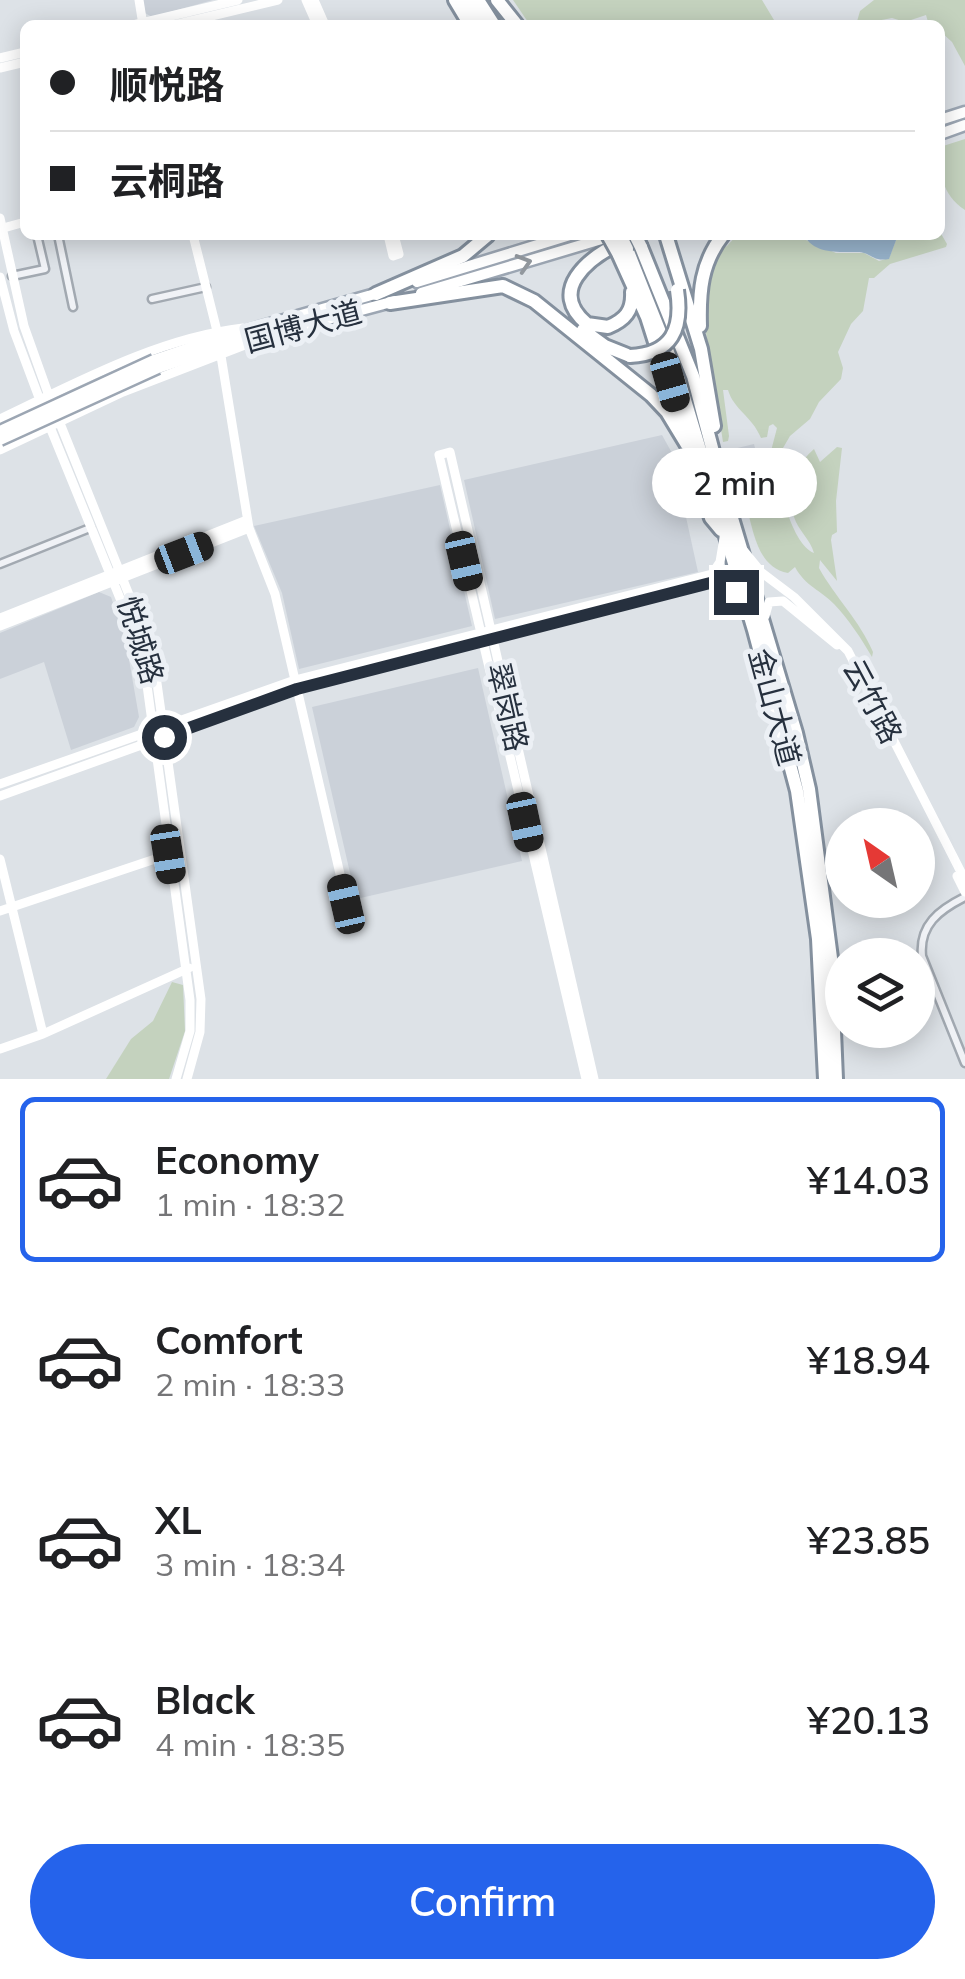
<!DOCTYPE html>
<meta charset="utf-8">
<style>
body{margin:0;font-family:Mulish,"Noto Sans SC",sans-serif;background:#f2f2f2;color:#202124;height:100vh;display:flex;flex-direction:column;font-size:38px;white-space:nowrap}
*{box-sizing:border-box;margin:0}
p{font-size:32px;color:#757577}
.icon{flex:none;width:55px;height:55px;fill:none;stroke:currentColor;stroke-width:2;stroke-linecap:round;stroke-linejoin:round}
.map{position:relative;height:1079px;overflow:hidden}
.details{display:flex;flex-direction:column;background:#fff;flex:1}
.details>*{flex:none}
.banner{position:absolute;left:20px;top:20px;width:925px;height:220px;border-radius:15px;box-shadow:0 5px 25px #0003;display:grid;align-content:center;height:220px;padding:0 30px;background:#fff}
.needle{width:65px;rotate:326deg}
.controls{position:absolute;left:825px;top:808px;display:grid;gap:20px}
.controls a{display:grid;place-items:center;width:110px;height:110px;border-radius:50%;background:#fff;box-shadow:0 5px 25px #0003;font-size:50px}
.end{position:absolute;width:45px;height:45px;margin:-22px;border:12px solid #26303e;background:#fff;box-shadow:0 0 0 5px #fff}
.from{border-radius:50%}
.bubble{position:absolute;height:70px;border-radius:35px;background:#fff;box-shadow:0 5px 25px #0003;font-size:32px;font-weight:600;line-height:70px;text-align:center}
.car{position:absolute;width:30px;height:60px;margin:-30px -15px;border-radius:12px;box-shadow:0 0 8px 2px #0007;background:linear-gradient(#222 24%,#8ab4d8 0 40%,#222 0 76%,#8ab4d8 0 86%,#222 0)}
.banner b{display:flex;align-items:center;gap:35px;height:95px;font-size:38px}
.banner b+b{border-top:2px solid #e0e0e0}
.banner i{width:25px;height:25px;background:#202124}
ul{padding:18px 0 0;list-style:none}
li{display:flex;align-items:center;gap:30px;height:165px;margin:0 20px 15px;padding:0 10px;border:5px solid transparent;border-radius:15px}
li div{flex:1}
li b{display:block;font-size:38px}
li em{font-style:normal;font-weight:600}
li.on{border-color:#2563eb}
li>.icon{width:90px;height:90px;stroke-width:1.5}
.action{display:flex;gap:20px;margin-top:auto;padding:20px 30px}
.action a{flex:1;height:115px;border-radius:60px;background:#2563eb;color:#fff;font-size:40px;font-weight:600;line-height:115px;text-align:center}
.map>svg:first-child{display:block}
</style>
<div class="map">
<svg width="965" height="1079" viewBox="0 0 965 1079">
<rect width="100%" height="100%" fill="#dde2e7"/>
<path fill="#cbd1d9" d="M143,0h70l-61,17 -7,-4z
M662,435l10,18 26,119 -203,47 -31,-139z
M754,444l12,47 -29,8 -12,-48z
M440,485l32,141 -173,43 -17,-76 -28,-67z
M99,592l12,5 15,45 13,75 -5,10 -63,23 -27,-88 -44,17v-46z
M478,668l44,193 -166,38 -44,-192z"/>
<path fill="#c4d2be" d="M513,0h249l15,25h-247z
M874,0h91v66l-13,-24 -12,-11v-6h-11l-3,-10 -21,7 -13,-4 -36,7 4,-14z
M965,139v71c-24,-16 -25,-37 -25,-63z
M940,232l7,12 -1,3 -56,17 -16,14h-5l-6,33 -12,13 -13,28 5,16 -2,11 -22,23 -9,17 -20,17 -7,12 3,21 -3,5 -3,-4 -4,1c5,22 17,74 38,82 -4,-14 -16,-23 -20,-36 -8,-25 0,-51 20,-68l6,13 17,-15 5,1 -6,53 1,31 -5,3 -1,5 6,41 -17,-21 -1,8c16,29 41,53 54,84l-1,5c-11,-19 -23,-37 -38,-53 -12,-13 -29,-18 -39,-37l-7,6c-33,-6 -35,-47 -44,-76l22,-6 -9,-35 7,1 7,-6 6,-23 -4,-4 -4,2 -2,11 -6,1c-9,-22 -27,-28 -33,-48h-5l6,46 -1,5 -5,1 -19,-122 2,-39 13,-31 8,-4 10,-11h67l2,5 30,13h28l15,8 10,-3 9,-23h42z
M172,982l11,3 2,46 -16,48h-63l25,-40 22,-18z"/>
<path fill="#96b1c9" d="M804,235h94l-9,24c-17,3 -18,-7 -32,-7 -20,0 -43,2 -53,-17z"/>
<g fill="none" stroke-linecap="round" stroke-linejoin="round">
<g stroke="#a2a9b1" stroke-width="11">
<path id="street" d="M58,235l15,72
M12,276l33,-7 -8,-34
M152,299l54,-12
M0,564l90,-36
M965,897c-26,13 -46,28 -43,59l43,107"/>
</g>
<g stroke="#9ca6b3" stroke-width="15">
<path id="primary" d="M940,120l25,-8
M940,134l25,-9
M417,282l153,-47
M421,293l194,-58
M154,360l53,-18 175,-50
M158,368l50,-17 187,-50"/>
</g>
<g stroke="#84909e" stroke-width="18">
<path id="highway" d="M455,0l15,25
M467,0l15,25
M478,0l16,25
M497,0l20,25
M666,235l35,114 13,77
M620,243c-32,15 -73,48 -33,81l21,3c17,-7 25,-16 24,-35
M641,247l52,129 27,102 76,255 13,56 22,169 5,121
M627,249l52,131 75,250 43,161 21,148 7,140
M618,253l29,64 64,201 10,12
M376,294l87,-38 25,-21
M390,303l113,-17 31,15 117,94 16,17 20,33
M700,326c-1,-34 1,-63 23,-91
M583,330l22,16 25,10"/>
</g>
<use href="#street" stroke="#f0f2f6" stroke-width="6"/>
<path stroke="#fff" stroke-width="9" d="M139,0l4,25
M306,0l11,25
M314,0l11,25
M133,25l105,-25
M174,25l104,-25
M0,58l25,-6
M0,68l25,-6
M0,218l24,108 25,70 97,241 10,39 45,323 -1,33 -13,47
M0,229l25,-7
M193,235l24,96
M388,235l5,21 6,-2 -5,-19
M0,277l14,54 36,96 87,213 9,38 44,322v31l-14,48
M221,356l28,172 26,66 72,310
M0,419c76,-36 158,-81 243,-91
M0,450l123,-58 127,-49
M744,551l17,21 33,25 54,54 117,229
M765,616l4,-14 14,-1 54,44
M0,618l247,-98
M0,626l249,-98
M0,784l295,-104 417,-106 8,-12 4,-24
M0,796l297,-107 417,-107 15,4 15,14
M0,859l43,175
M957,876l8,16
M0,911l173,-58
M0,1049l43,-15 146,-66
M586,1079l-147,-624 11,-3 144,627"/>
<use href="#primary" stroke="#fff" stroke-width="10"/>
<use href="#highway" stroke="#fff" stroke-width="12"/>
<g stroke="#9ca6b3" stroke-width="15" stroke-linecap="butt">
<path id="primary-bridge" d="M0,431l154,-71
M0,440l158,-72"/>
</g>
<g stroke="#84909e" stroke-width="18" stroke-linecap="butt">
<path id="highway-bridge" d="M608,235l10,18
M620,235l7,14
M635,235l6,12
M630,356c42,-2 53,-27 47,-66"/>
</g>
<use href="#primary-bridge" stroke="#fff" stroke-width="10"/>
<use href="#highway-bridge" stroke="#fff" stroke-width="12"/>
</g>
<defs><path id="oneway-chevron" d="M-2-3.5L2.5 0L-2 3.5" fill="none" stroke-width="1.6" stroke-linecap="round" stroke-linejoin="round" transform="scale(2.5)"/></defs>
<use stroke="#92989e" href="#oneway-chevron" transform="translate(524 263) rotate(-17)"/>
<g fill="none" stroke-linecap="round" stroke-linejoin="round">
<path stroke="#26303e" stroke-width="12" d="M164,737l133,-48 417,-107h7l15,10"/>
</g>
<g text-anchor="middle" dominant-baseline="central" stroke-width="10" stroke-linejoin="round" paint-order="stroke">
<g font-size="30" fill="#26303e" stroke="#ecf0f5">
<text transform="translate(303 326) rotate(-15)">国博大道</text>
<text transform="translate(141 640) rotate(73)">悦城路</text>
<text transform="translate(873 701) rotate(62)">云竹路</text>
<text transform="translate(508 707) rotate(77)">翠岗路</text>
<text transform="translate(775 707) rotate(75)">金山大道</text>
</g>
</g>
</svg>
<div class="controls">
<a><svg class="needle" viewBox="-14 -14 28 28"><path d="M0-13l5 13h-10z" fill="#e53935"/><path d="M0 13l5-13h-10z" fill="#757577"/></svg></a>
<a><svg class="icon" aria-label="layers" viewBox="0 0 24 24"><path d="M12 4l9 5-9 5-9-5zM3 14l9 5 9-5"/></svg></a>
</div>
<i class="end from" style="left:164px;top:737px"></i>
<i class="end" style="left:736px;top:592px"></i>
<div class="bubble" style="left:652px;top:448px;width:165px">2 min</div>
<i class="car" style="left:670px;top:382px;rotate:164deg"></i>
<i class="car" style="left:184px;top:553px;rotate:69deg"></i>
<i class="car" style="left:464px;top:561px;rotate:167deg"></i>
<i class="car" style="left:525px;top:822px;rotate:168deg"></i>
<i class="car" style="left:168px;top:854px;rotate:171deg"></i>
<i class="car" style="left:346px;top:904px;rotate:347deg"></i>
<div class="banner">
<b><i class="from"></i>顺悦路</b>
<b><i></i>云桐路</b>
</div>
</div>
<section class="details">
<ul>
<li class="on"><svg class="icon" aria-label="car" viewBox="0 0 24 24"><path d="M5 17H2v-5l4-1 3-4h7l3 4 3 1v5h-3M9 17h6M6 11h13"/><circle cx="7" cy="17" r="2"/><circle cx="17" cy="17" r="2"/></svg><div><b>Economy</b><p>1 min · 18:32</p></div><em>¥14.03</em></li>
<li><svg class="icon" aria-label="car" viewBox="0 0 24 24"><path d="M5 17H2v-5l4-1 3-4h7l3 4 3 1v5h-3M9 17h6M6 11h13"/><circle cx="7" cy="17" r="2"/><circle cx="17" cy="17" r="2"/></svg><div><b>Comfort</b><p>2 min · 18:33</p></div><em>¥18.94</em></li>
<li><svg class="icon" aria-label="car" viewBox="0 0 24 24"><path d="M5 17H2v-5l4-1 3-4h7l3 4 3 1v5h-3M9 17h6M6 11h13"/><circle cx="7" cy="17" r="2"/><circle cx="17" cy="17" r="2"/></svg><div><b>XL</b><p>3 min · 18:34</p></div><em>¥23.85</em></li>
<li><svg class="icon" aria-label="car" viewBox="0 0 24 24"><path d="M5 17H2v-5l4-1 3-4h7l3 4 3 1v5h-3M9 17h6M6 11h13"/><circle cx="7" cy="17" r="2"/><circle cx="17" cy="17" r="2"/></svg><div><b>Black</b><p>4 min · 18:35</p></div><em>¥20.13</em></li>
</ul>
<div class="action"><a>Confirm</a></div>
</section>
